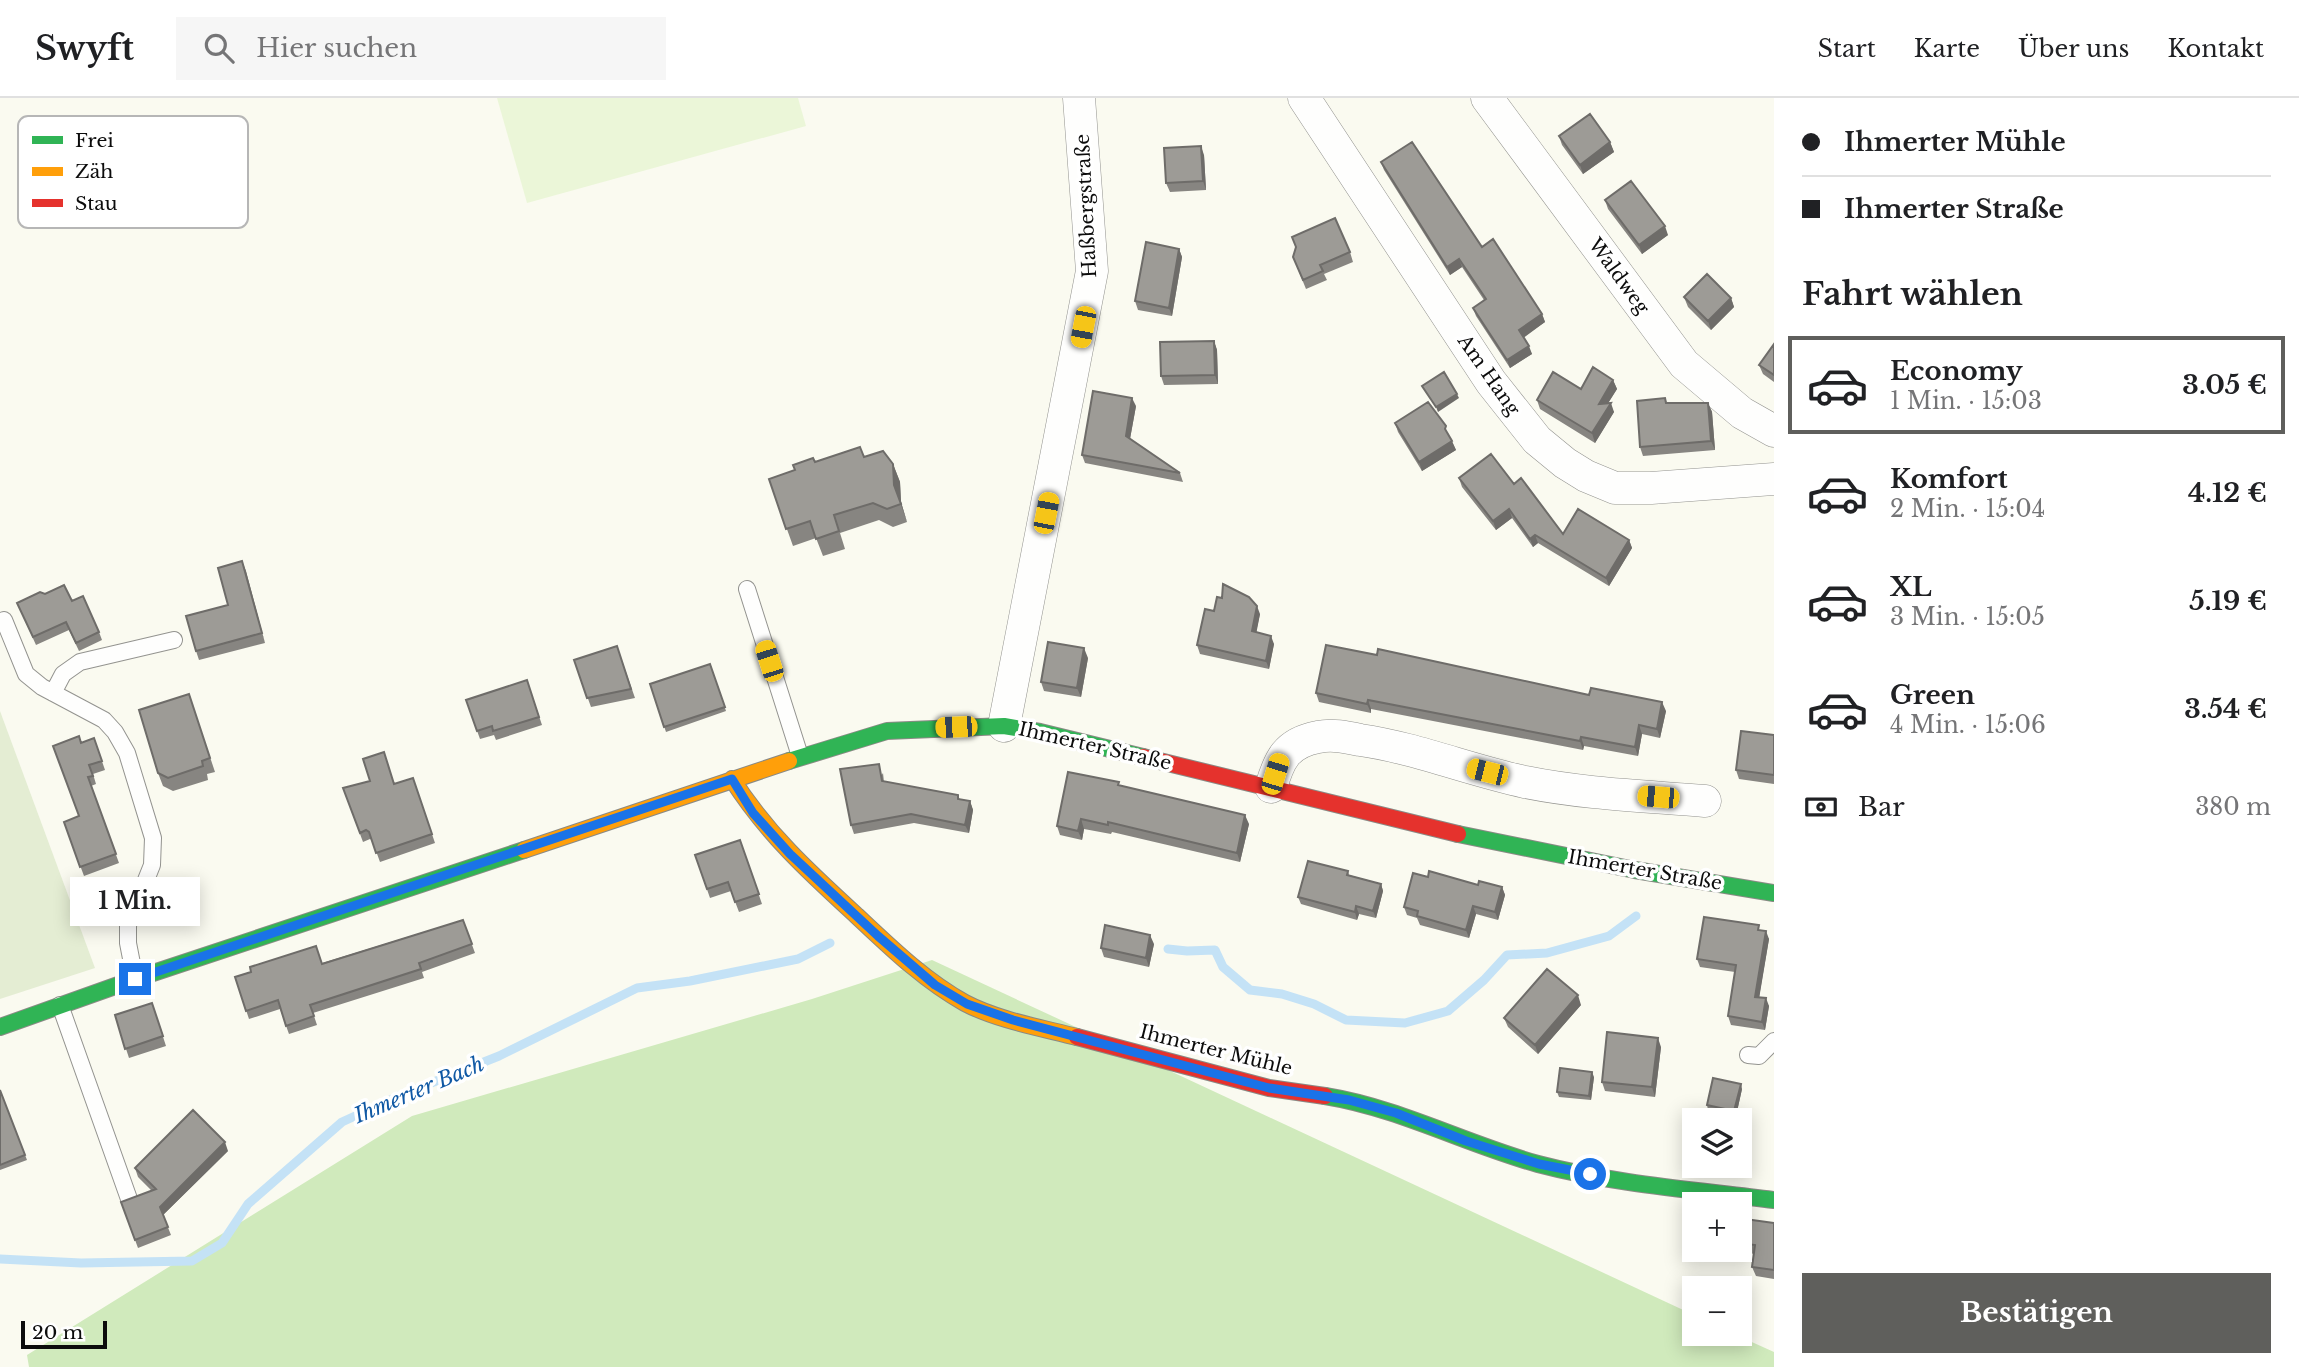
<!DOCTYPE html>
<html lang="de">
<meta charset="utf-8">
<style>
body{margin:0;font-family:"Libre Baskerville",serif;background:#f6f6f6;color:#202124;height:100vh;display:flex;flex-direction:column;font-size:26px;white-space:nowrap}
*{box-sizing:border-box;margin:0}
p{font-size:23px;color:#757577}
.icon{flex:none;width:38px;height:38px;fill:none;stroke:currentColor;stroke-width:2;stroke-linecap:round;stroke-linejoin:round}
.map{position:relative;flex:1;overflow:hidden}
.panel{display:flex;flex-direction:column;background:#fff;width:525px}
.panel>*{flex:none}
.banner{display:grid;align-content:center;height:154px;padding:0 28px;background:#fff}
.buttons{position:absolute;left:1682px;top:1010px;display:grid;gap:14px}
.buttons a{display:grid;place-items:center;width:70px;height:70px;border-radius:0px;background:#fff;box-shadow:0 4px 18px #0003;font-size:35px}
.scale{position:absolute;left:21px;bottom:18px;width:86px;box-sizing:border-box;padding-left:7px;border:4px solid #0c0c0c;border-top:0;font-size:19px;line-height:24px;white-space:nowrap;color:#0c0c0c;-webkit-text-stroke:5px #fff;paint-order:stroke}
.end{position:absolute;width:32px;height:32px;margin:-16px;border:9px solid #1a73e8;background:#fff;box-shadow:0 0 0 4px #fff}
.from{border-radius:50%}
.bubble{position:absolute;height:49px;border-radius:0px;background:#fff;box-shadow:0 4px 18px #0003;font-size:23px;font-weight:700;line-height:49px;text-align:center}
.car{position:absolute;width:21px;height:42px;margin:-21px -10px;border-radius:9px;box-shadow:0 0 5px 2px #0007;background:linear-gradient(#f5c518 24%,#345 0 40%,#f5c518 0 76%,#345 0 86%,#f5c518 0)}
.banner b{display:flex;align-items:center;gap:24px;height:66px;font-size:26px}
.banner b+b{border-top:2px solid #e0e0e0}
.banner i{width:18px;height:18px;background:#202124}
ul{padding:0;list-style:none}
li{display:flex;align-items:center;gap:21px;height:98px;margin:0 14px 10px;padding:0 14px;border:4px solid transparent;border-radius:0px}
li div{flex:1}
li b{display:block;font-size:26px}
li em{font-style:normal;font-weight:700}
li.current{border-color:#5f5f5c}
li>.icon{width:63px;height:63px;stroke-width:1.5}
h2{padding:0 28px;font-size:32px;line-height:84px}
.pay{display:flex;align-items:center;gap:18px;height:77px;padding:0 28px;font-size:26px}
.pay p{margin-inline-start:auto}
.cta{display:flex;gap:14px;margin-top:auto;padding:14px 28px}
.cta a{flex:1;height:80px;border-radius:0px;background:#5f5f5c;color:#fff;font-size:28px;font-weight:700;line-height:80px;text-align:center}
header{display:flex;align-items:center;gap:42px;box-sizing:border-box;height:98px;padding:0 35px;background:#fff;border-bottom:2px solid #e0e0e0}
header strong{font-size:33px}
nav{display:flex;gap:38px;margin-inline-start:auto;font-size:24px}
.search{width:490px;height:63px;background:#f6f6f6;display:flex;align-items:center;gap:18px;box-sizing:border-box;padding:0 24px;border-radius:0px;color:#757577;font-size:26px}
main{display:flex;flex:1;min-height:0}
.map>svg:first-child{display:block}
</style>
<header>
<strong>Swyft</strong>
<div class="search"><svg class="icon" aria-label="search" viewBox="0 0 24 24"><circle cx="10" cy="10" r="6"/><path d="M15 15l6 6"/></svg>Hier suchen</div>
<nav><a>Start</a><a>Karte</a><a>Über uns</a><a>Kontakt</a></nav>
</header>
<main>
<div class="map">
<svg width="1774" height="1269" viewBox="0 0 1774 1269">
<rect width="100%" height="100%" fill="#fafaf0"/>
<path fill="#d0eabc" d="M932,862l762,355v19h40l40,18v15h-1745l-2,-12 385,-239 400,-117z"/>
<path fill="#e4edd3" d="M0,613l95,257 -95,31z"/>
<path fill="#ebf6d8" d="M497,0h301l8,28 -279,77z"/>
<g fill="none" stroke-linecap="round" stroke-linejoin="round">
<path stroke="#c4e2f6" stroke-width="9" d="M1168,851l19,2 28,-1 8,17 27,23 32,4 32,10 32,16 59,3 43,-12 36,-31 23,-25 40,-2 62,-17 27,-20
M0,1161l81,4 111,-2 30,-18 26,-39 94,-82 59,-27 98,-39 138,-68 53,-7 108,-22 32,-16"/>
<g stroke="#93938f" stroke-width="18">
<path id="lane" d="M747,491l53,167
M4,522l22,54 16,13 62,33 11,12 12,21 26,85 -1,27 -24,60v18l7,36
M53,595l10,-19 17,-12 94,-22
M60,907l69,194
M1748,957l11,1 15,-15"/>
</g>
<g stroke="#93938f" stroke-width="33">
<path id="street" d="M1304,0l187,284 46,58 28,23 21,13 29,12h36l123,-9
M1487,0l197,266 58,49 32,18
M1004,628l88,-455 -13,-173
M1271,689c8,-27 15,-44 47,-50 14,-3 28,0 42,3 56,8 109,30 165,42 59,12 120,14 180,19"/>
</g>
<g stroke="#8a8a85" stroke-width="18">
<path id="fast" d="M789,663l98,-30 117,-5 36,6 103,25
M1458,736l177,36 139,23
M0,929l135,-48 389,-129
M1325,998c74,12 141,48 213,68 76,20 158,26 236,36"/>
</g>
<g stroke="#8a8a85" stroke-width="18">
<path id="slow" d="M732,681c35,55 78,94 125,137 33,31 68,65 108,87 32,17 77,25 112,34
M524,752l265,-89"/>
</g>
<g stroke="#8a8a85" stroke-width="18">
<path id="jam" d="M1143,659l315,77
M1077,939l192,51 56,8"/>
</g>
<use href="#lane" stroke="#fefefd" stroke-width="16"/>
<use href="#street" stroke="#fefefd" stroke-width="32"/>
<use href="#fast" stroke="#30b455" stroke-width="16"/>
<use href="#slow" stroke="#ff9f0a" stroke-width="16"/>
<use href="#jam" stroke="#e5322d" stroke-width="16"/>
</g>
<path fill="#878581" d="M1559,38l51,6 4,10 -31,22 -21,-29z
M1204,57l2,35 -36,2 -4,-9z
M1381,64l101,85 60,67 3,8 -22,15 9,17 -22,14 -34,-52 -3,-8 11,-8 -22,-33 -12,8 -66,-105z
M1605,102l63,35 -26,19 -34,-45z
M1179,151l3,8 -10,59 -34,-6 -3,-9z
M1350,154l3,10 -29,12 3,6 -21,9 -13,-32z
M1684,199l47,1 3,9 -23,23 -23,-23z
M1214,243l3,9 1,34 -54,1 -3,-9z
M1774,246v38l-11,-8 -4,-9z
M1613,282l4,9 -9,14 6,9 -19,31 -55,-34 -3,-9z
M1665,300l2,5h41l4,9 3,38 -72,6 -3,-9z
M1136,308l-6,33 50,34 3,9 -98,-19 -3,-8z
M1395,325l54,13 7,14 -34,21 -24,-39z
M864,359l29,7 7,18 1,20 6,20 -14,5 -14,-7 -39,13 5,16 -22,7 -7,-18 -23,8 -24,-67 26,-9 20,-8z
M1459,380l55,6 49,50 66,6 3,8 -23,38 -71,-43 -5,4 -21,-29 -16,12 -34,-43z
M242,463l23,82 -66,17 -3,-9 32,-46z
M72,503l27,31 3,8 -23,11 -10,-21 -33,15 -19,-42z
M1214,513l46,3 -4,18 18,12 -5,25 -69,-15 -3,-9z
M617,548l18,52 -44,9 -17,-47z
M1088,560l-7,39 -37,-6 -3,-9z
M710,566l16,47 -60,21 -16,-48z
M527,582l15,45 -46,15 -2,-5 -14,4 -14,-39z
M1316,595l350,18 -6,27 -18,-4 -4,22 -54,-10 -1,4 -212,-41v4l-52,-11z
M189,596l26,78 -8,2 1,6 -35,11 -10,-5 -5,-13z
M1774,637v49l-35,-5 -3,-9z
M94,640l11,32 -12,4 3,10 -5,2 28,77 -35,13 -20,-54 15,-6 2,-73z
M883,675l1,9 74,13 2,5 10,1 3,9 -4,23 -55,-10 -60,11 -3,-9z
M413,680l22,65 -55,19 -8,-22 -2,-1 -7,3 -20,-54 51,-4z
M1120,687l129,39 -9,38 -128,-30 -1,2 -27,-5 -2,11 -22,-5 -3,-9z
M740,742l22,64 -23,8 -8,-21 -21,7 -15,-43z
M1348,773l1,4 32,9 2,7 -7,27 -17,-4 -2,6 -56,-16 -3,-7z
M1428,779l50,8 24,2 3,8 -7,25 -22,-6 -7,24 -49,-13 -3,-7 -10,-3 -3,-8z
M463,822l12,33 -53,19 2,6 -111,35 4,12 -28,9 -9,-25 -31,10 -14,-42 87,-14z
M1761,832l8,9 -10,58 10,9 -4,24 -34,-5 -3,-9 7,-44 -35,-5 -3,-8z
M1154,846l-5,23 -45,-10 -3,-9z
M152,905l14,43 -37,12 -14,-43z
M1581,907l-43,49 -30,-27 -4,-9z
M1661,949l-6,50 -50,-6 -3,-9z
M1594,979l-3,23 -32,-3 -2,-5z
M1742,991l-6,27 -28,-6 -1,-5z
M0,992l27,70 -27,10z
M228,1053l-65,64 8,20 -33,13 -17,-46 31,-11 -14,-14 -3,-9z
M1774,1125v56l-18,-3 -4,-9 2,-13 -9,-2 -4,-9z"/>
<path fill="#6e6c69" d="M1610,44l4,10 -31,22 -3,-9z
M1201,48l3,9 2,35 -3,-9z
M1665,128l3,9 -26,19 -3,-9z
M1179,151l3,8 -10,59 -3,-8z
M1459,161l3,8 -12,8 -3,-8z
M1731,200l3,9 -23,23 -3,-9z
M1542,216l3,8 -23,17 -3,-9z
M1214,243l3,9 1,34 -3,-9z
M1529,248l3,8 -22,14 -3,-8z
M1613,282l4,9 -15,24 -3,-9z
M1457,296l2,4 -21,14 -2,-5z
M1132,300l4,8 -7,38 -3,-8z
M1611,305l3,9 -19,31 -3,-10z
M1708,305l4,9 3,38 -4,-9z
M1452,343l4,9 -34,21 -3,-9z
M893,366l7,18 1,20 6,20 -13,-37z
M1509,411l3,9 -16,12 -3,-9z
M1535,437l3,8 -5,4 -3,-8z
M1629,442l3,8 -23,38 -3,-8z
M242,463l4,10 19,72 -3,-10z
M1257,508l3,8 -5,26 -3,-9z
M1271,538l3,8 -5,25 -3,-8z
M1084,550l4,10 -7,39 -4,-9z
M1368,602l3,9v4l-4,-9z
M1662,604l4,9 -6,27 -3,-9z
M1639,627l3,9 -4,22 -3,-9z
M1581,639l3,9 -1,4 -3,-9z
M970,703l3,9 -4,23 -4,-8z
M1245,717l4,9 -9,38 -3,-9z
M1081,721l3,10 -2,11 -4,-9z
M1381,786l2,7 -7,27 -3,-7z
M1502,789l3,8 -7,25 -3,-8z
M1356,808l3,8 -2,6 -2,-8z
M1473,808l3,8 -7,24 -3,-8z
M1766,833l3,8 -11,66 -3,-8z
M1150,837l4,9 -5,23 -3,-9z
M1578,897l3,10 -43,49 -3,-9z
M1766,900l3,8 -4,24 -3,-8z
M1658,940l3,9 -6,50 -3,-10z
M1592,974l2,5 -3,23 -2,-4z
M1741,986l1,5 -6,27 -2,-5z
M225,1044l3,9 -65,64 -3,-8z"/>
<path fill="#9d9b96" stroke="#6e6c69" stroke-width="2" d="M1590,16l20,28 -30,23 -21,-29z
M1412,44l70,105 11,-8 49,75 -23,16 10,16 -22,14 -34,-52 13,-9 -27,-40 -12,8 -66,-105z
M1201,48l2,35 -37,2 -2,-35z
M1631,83l34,45 -26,19 -34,-45z
M1335,120l15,34 -30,13 3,6 -20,9 -10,-23 3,-10 -4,-10z
M1146,144l33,7 -10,59 -34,-7z
M1707,176l24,24 -23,23 -24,-24z
M1214,243l1,34 -54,1 -1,-34z
M1774,246v31l-15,-10z
M1593,269l20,13 -14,24 12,-1 -19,30 -55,-33 16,-28 28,17z
M1444,274l13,22 -21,13 -14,-21z
M1093,293l39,7 -6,38 54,37 -98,-18z
M1665,300l1,5h42l3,38 -71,6 -3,-46z
M1428,304l18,24 -1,3 7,12 -33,21 -24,-39z
M860,349l4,10 19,-6 10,13 1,21 7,19 -14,5 -14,-6 -39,12 5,16 -23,8 -6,-18 -24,8 -17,-50 26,-9 -2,-5 20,-7 2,4z
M1491,356l23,30 7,-6 42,56 15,-25 51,31 -23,38 -71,-43 -5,4 -21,-30 -16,12 -34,-43z
M242,463l20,72 -66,18 -10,-35 42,-11 -10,-37z
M1223,486l26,13 8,9 -5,25 19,5 -5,25 -69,-16 8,-36 9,2 3,-14 5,1z
M64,487l8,16 11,-5 16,36 -23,11 -10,-21 -33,15 -16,-34 23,-11 5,2z
M1048,544l36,6 -7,40 -36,-6z
M1326,547l51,10 1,-6 211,46 2,-7 71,14 -5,27 -18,-4 -4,22 -54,-10 -1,4 -212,-41 -1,4 -51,-11z
M617,548l14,43 -44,9 -13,-38z
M710,566l15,43 -61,20 -14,-43z
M527,582l12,37 -46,14 -1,-5 -15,5 -11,-31z
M189,596l21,64 -8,3 1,5 -35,12 -10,-5 -19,-63z
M1741,633l33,4v40l-38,-5z
M79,638l2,7 13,-5 8,23 -13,4 4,11 -5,1 28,77 -36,13 -16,-45 15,-6 -26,-70z
M384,654l10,32 19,-6 19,56 -56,19 -7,-21 -3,-2 -6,3 -17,-45 27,-7 -7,-22z
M879,666l3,17 76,14v4l12,2 -5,24 -54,-11 -60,11 -11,-56z
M1068,674l51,10 -1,3 127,30 -8,38 -129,-31v3l-27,-6 -3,12 -21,-5z
M740,742l19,54 -24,8 -7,-20 -21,7 -12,-34z
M1308,763l40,10 -1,4 34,9 -8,27 -17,-5 -1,6 -57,-15z
M1429,773l49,14 1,-4 23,6 -7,25 -22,-6 -7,24 -49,-14 1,-5 -14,-4 9,-34 15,4z
M1704,819l55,8 -1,5 8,1 -11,66 11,1 -4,24 -34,-6 8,-51 -39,-6z
M463,822l9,24 -53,19 2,6 -111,36 4,11 -28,10 -8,-26 -32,11 -11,-34 16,-5 -1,-5 66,-21 6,18z
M1105,827l45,10 -4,23 -45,-10z
M1547,871l31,26 -43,50 -31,-27z
M152,905l11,33 -38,13 -10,-34z
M1607,934l51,6 -6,49 -50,-5z
M1560,970l32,4 -3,24 -32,-4z
M1713,980l28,6 -7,27 -27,-6z
M0,992l25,65 -25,10z
M193,1012l32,32 -65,65 8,20 -33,13 -14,-38 35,-13 -21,-21z
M1745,1121l29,4v47l-22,-3 3,-22 -14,-2z"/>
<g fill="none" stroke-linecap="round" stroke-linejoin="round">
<path stroke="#1a73e8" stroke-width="9" d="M135,881l597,-200 21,34 37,41 88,82 57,49 32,19 46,16 256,68 80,12 47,13 70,28 73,23 51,10"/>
</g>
<g text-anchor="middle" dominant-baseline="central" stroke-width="7" stroke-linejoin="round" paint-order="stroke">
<g font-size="19" fill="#0c0c0c" stroke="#fff">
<text transform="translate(1086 108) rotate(-93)">Haßbergstraße</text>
<text transform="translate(1619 178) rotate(54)">Waldweg</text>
<text transform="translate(1489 277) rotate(55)">Am Hang</text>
<text transform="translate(1095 648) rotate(13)">Ihmerter Straße</text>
<text transform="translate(1645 772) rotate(10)">Ihmerter Straße</text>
<text transform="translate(1216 952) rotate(14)">Ihmerter Mühle</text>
</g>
<g font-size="21" font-style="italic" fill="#0f58a4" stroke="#fff">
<text transform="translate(419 992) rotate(-23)">Ihmerter Bach</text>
</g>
</g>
<rect x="18" y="18" width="230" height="112" rx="10" fill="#fff" stroke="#b6b6b6" stroke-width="2"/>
<rect x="32" y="38" width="31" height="8" fill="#30b455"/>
<rect x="32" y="69" width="31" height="9" fill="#ff9f0a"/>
<rect x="32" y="101" width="31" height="8" fill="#e5322d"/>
<g font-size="19" fill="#0c0c0c">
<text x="75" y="49">Frei</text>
<text x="75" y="80">Zäh</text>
<text x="75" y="112">Stau</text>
</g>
</svg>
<div class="buttons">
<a><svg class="icon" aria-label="layers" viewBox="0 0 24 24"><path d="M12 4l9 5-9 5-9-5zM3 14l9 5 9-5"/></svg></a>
<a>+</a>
<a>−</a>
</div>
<div class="scale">20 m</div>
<i class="end from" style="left:1590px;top:1076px"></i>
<i class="end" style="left:135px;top:881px"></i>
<div class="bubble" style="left:70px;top:779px;width:130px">1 Min.</div>
<i class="car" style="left:1083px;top:229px;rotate:191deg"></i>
<i class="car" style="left:1046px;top:415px;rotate:11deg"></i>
<i class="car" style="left:769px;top:563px;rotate:342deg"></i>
<i class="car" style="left:956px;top:629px;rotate:268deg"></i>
<i class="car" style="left:1487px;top:674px;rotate:284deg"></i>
<i class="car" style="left:1275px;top:676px;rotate:17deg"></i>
<i class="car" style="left:1658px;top:699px;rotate:275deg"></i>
</div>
<section class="panel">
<div class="banner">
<b><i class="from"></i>Ihmerter Mühle</b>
<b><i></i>Ihmerter Straße</b>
</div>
<h2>Fahrt wählen</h2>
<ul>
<li class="current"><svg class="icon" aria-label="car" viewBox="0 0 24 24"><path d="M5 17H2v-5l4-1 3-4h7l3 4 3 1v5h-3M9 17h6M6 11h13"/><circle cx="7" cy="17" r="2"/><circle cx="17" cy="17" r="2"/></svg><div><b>Economy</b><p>1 Min. · 15:03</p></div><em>3.05 €</em></li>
<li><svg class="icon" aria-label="car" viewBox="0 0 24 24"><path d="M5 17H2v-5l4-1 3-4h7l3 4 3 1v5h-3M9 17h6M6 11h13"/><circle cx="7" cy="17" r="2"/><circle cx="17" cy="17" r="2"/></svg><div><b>Komfort</b><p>2 Min. · 15:04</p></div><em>4.12 €</em></li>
<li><svg class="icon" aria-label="car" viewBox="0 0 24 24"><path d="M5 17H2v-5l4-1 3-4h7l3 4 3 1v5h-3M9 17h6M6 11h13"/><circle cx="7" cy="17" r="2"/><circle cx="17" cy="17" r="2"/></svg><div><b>XL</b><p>3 Min. · 15:05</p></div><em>5.19 €</em></li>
<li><svg class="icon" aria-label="car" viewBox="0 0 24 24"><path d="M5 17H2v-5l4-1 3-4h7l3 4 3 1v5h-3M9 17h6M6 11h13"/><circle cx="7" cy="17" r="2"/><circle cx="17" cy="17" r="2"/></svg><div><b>Green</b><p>4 Min. · 15:06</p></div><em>3.54 €</em></li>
</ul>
<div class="pay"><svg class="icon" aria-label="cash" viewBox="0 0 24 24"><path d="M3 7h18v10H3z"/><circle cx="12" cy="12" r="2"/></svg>Bar<p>380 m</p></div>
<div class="cta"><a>Bestätigen</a></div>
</section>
</main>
